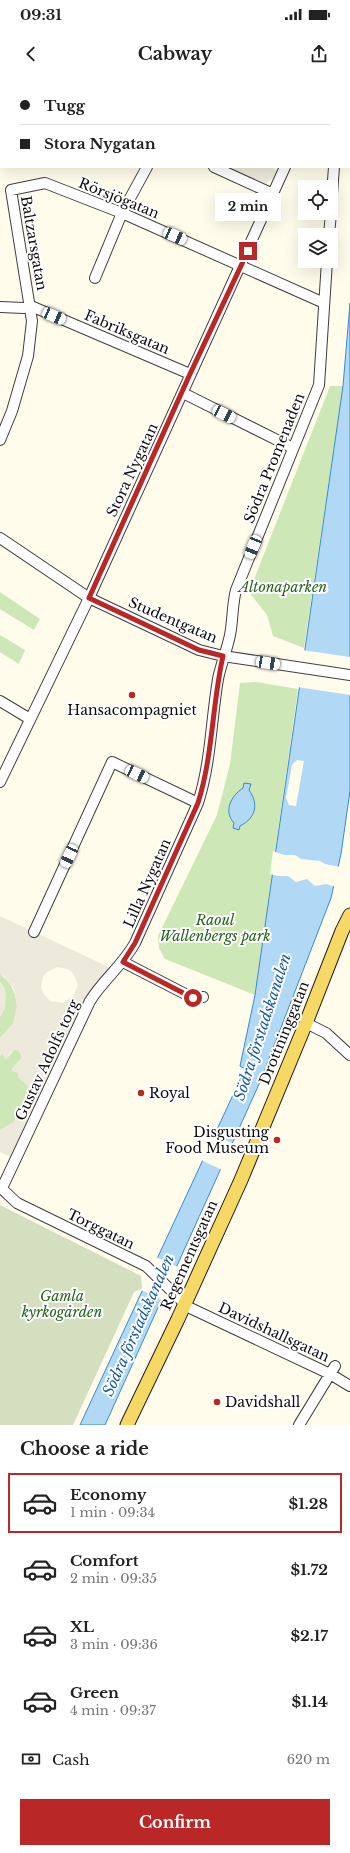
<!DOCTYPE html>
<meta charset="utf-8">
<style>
body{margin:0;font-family:"Libre Baskerville",serif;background:#f2f2f2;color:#222;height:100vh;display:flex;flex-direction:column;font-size:15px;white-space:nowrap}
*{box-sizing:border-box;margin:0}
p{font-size:13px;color:#767676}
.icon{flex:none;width:22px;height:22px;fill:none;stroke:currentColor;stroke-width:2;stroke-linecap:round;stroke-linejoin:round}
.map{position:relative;height:1345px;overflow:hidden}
.side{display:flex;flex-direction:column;background:#fff;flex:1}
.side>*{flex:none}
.guide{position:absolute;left:0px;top:0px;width:350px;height:88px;box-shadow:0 4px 16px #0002;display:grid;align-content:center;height:88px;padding:0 20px;background:#fff}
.controls{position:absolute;left:298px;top:100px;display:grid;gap:8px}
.controls a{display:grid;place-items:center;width:40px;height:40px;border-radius:0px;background:#fff;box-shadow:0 4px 16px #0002;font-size:20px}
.end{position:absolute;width:18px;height:18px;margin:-9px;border:5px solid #b92727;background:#fff;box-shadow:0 0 0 2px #fff}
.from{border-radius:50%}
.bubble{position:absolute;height:28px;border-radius:0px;background:#fff;box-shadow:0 4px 16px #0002;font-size:13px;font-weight:700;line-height:28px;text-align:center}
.car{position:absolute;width:12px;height:24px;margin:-12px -6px;border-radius:5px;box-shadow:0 0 3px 1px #0007;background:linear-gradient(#fff 24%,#345 0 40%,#fff 0 76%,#345 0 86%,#fff 0)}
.guide b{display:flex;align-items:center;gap:14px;height:38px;font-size:15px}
.guide b+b{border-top:1px solid #e0e0e0}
.guide i{width:10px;height:10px;background:#222}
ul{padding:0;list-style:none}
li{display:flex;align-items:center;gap:12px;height:60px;margin:0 8px 6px;padding:0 12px;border:2px solid transparent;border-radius:0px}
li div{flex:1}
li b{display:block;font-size:15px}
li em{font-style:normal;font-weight:700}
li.on{border-color:#b92727}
li>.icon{width:36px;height:36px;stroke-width:1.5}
h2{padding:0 20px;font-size:18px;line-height:48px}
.pay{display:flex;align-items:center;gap:10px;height:44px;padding:0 20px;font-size:15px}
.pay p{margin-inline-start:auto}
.button{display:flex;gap:8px;margin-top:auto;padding:8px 20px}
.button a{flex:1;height:46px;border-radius:0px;background:#b92727;color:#fff;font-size:16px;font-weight:700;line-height:46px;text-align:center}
.status{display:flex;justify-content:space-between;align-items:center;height:28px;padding:0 20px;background:#fff;direction:ltr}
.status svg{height:11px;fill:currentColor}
header{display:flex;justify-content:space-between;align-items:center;height:52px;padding:0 20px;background:#fff;font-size:18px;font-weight:700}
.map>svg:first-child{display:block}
</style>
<div class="status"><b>09:31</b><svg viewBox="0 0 49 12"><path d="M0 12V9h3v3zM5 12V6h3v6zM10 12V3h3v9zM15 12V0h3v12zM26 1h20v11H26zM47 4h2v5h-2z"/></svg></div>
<header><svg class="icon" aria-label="back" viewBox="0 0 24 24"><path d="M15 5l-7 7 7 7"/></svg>Cabway<svg class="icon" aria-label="share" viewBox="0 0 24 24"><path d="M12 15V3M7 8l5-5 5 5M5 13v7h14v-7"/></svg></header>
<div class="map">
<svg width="350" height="1345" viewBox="0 0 350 1345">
<rect width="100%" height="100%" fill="#fffceb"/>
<path fill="#cde8b6" d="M330,306h13l-39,262 -31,-12 -6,-21 -18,-23z
M0,512l40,27 -6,11 -34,-21z
M0,555l25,15 -6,14 -19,-12z
M256,602l42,7 -43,306 -90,-36 -6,-11 -1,-12 59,-121 13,-51 10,-81z
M0,894c15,10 22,34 13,50 -4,5 -9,10 -13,14v-21l5,-10v-18l-5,-7z
M14,970h4l3,4 1,4 -10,11 6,4v4l8,7 3,4 -4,11 -11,23 -14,8v-74l2,-2 6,3z"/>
<path fill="#d3dfbe" d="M0,1125l141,71 1,13 -8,3 -61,133h-73z"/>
<path fill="#ede9db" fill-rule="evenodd" d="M214,87h60l-1,2 5,2 -3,7 -7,3 -4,9z
M0,836l115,54 -9,10 -91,179 -15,-7v-22l14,-8 11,-23 3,-11 -2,-4 -8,-7v-4l-6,-2v-2l10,-11 -1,-4 -3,-4h-4l-4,3 -4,7 -4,-6 -2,2v-18l13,-15 4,-18 -3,-16 -9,-12 -5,-3zM57,887l11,2 5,4 5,12 -5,12 -10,6 -13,-2 -7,-8 -2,-6 2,-10 4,-5z
M0,902l5,7 1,8 -1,10 -5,10z"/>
<path fill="#b1d8f5" stroke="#398aca" d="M350,223v488l-9,63 -10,44 -71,184 -155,343h-25l165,-356 -5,-3 15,-71 88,-609z
M244,703l7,1 -2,6c10,14 7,28 -9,36l-1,4 -6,-2 1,-5c-11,-12 -3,-27 9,-35z"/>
<path fill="#fffceb" d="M302,570l48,7v38l-53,-8z
M297,680l7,1 -8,45 -7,-1 -3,-7 6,-33z
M273,771l11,4h11l6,4 19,2 5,3 15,3 -4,20 -10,-3 -11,2 -8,-7 -11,3 -8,-6h-10l-8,-2z
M212,1054l22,10 -12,26 -21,-10z
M156,1177l22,10 -15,33 -22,-10z"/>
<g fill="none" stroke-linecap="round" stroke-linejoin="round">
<g stroke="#3f3f3f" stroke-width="12">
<path id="minor" d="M75,0l2,1
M285,0l2,1
M59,1l1,-1
M193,1l1,-1
M325,1v-1
M349,26l1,1
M214,87l59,27
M331,127l3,-40
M329,155l2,-22
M95,198l27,-65 25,-46
M0,227l24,1 7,-2 159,68
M183,313l110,55
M0,360l12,-29 16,-55 4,-35 -21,-131 34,-7 77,30 202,90
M0,458l89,60 110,52 24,6 127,19
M0,621l30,18
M0,702l89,-184 196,-431
M34,852l78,-170 86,41
M123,882l70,36 10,-1
M306,943l20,10 24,22
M0,1107l17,16 129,63 42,41 142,67 20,12
M2,1108l88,-187c13,-21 33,-36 45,-58l63,-140c13,-41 13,-82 20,-124 3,-15 9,-29 12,-44 3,-15 2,-30 6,-45l83,-205 8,-124
M299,1345l36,-59"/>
</g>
<g stroke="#1d1d1d" stroke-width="15">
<path id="major" d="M127,1345l51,-106 63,-139 65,-157 36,-92 8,-16"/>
</g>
<use href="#minor" stroke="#fff" stroke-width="10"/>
<use href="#major" stroke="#f6d964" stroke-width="13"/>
</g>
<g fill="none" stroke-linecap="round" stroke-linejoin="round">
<path stroke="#b92727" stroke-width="5" d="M193,918l-70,-36 12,-19 63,-140c15,-48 14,-98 25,-147l-24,-6 -110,-52 101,-224 58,-123"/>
</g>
<g fill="#b92727" stroke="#fff" stroke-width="1.5">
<circle cx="132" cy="615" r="4"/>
<circle cx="141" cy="1013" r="4"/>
<circle cx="277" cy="1060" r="4"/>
<circle cx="217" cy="1322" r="4"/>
</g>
<g text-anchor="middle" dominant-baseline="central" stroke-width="4" stroke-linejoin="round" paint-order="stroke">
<g font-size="14" fill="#0c0c0c" stroke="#fff">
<text transform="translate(119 118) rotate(22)">Rörsjögatan</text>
<text transform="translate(34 163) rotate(80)">Baltzarsgatan</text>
<text transform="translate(127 252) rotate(23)">Fabriksgatan</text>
<text transform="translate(274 378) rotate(-68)">Södra Promenaden</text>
<text transform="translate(132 390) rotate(-65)">Stora Nygatan</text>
<text transform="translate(173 540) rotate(23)">Studentgatan</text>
<text transform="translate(147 803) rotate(-66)">Lilla Nygatan</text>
<text transform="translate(284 953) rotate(-68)">Drottninggatan</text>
<text transform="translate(47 980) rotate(-65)">Gustav Adolfs torg</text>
<text transform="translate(101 1149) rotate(26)">Torggatan</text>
<text transform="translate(189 1175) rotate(-66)">Regementsgatan</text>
<text transform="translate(274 1252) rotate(25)">Davidshallsgatan</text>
</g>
<g font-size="14" font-style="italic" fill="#29621e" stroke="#fff">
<text x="283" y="507">Altonaparken</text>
<text x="215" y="840">Raoul<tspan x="215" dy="16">Wallenbergs park</tspan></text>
<text x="62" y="1216">Gamla<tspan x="62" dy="16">kyrkogården</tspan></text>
</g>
<g font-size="14" fill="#0c0c0c" stroke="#fff" text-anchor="start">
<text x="132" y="630" text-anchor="middle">Hansacompagniet</text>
<text x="149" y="1013">Royal</text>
<text x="269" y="1052" text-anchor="end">Disgusting<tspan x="269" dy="16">Food Museum</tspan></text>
<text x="225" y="1322">Davidshall</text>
</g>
<g font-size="15" font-style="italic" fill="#185b9b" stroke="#fff">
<text transform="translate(262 947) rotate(-72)">Södra förstadskanalen</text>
<text transform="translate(138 1245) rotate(-66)">Södra förstadskanalen</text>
</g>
</g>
</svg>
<div class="controls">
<a><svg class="icon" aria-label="locate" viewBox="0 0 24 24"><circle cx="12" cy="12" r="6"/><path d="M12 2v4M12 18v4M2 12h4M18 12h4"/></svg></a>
<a><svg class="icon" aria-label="layers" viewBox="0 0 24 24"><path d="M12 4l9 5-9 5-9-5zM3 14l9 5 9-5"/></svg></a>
</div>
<i class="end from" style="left:193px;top:918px"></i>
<i class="end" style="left:248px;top:171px"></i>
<div class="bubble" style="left:215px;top:113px;width:66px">2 min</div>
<i class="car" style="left:175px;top:156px;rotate:114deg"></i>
<i class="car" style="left:54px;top:236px;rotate:113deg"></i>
<i class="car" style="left:224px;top:334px;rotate:117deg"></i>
<i class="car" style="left:253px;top:467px;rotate:202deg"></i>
<i class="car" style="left:268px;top:583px;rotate:99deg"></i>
<i class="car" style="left:137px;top:694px;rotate:115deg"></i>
<i class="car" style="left:69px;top:776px;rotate:205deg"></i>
<div class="guide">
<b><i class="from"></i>Tugg</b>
<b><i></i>Stora Nygatan</b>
</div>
</div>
<section class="side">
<h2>Choose a ride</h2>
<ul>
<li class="on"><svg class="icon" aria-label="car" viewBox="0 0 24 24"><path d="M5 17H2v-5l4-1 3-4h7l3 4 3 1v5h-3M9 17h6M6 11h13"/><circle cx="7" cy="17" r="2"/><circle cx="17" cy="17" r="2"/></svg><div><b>Economy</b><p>1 min · 09:34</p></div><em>$1.28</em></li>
<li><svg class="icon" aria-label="car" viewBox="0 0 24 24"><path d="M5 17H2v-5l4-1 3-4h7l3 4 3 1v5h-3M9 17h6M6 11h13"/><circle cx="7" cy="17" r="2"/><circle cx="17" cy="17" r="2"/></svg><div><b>Comfort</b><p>2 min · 09:35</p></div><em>$1.72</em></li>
<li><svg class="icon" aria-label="car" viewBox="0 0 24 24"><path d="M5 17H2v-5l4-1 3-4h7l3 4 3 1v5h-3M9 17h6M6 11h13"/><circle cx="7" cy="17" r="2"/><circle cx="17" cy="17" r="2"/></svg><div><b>XL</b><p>3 min · 09:36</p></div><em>$2.17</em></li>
<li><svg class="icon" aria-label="car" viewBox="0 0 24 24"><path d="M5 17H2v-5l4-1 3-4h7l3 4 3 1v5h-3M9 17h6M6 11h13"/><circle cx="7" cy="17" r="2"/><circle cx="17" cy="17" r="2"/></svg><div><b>Green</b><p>4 min · 09:37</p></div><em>$1.14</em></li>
</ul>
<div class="pay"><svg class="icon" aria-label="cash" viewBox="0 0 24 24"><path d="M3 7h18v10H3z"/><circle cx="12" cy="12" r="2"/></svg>Cash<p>620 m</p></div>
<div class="button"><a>Confirm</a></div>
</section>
